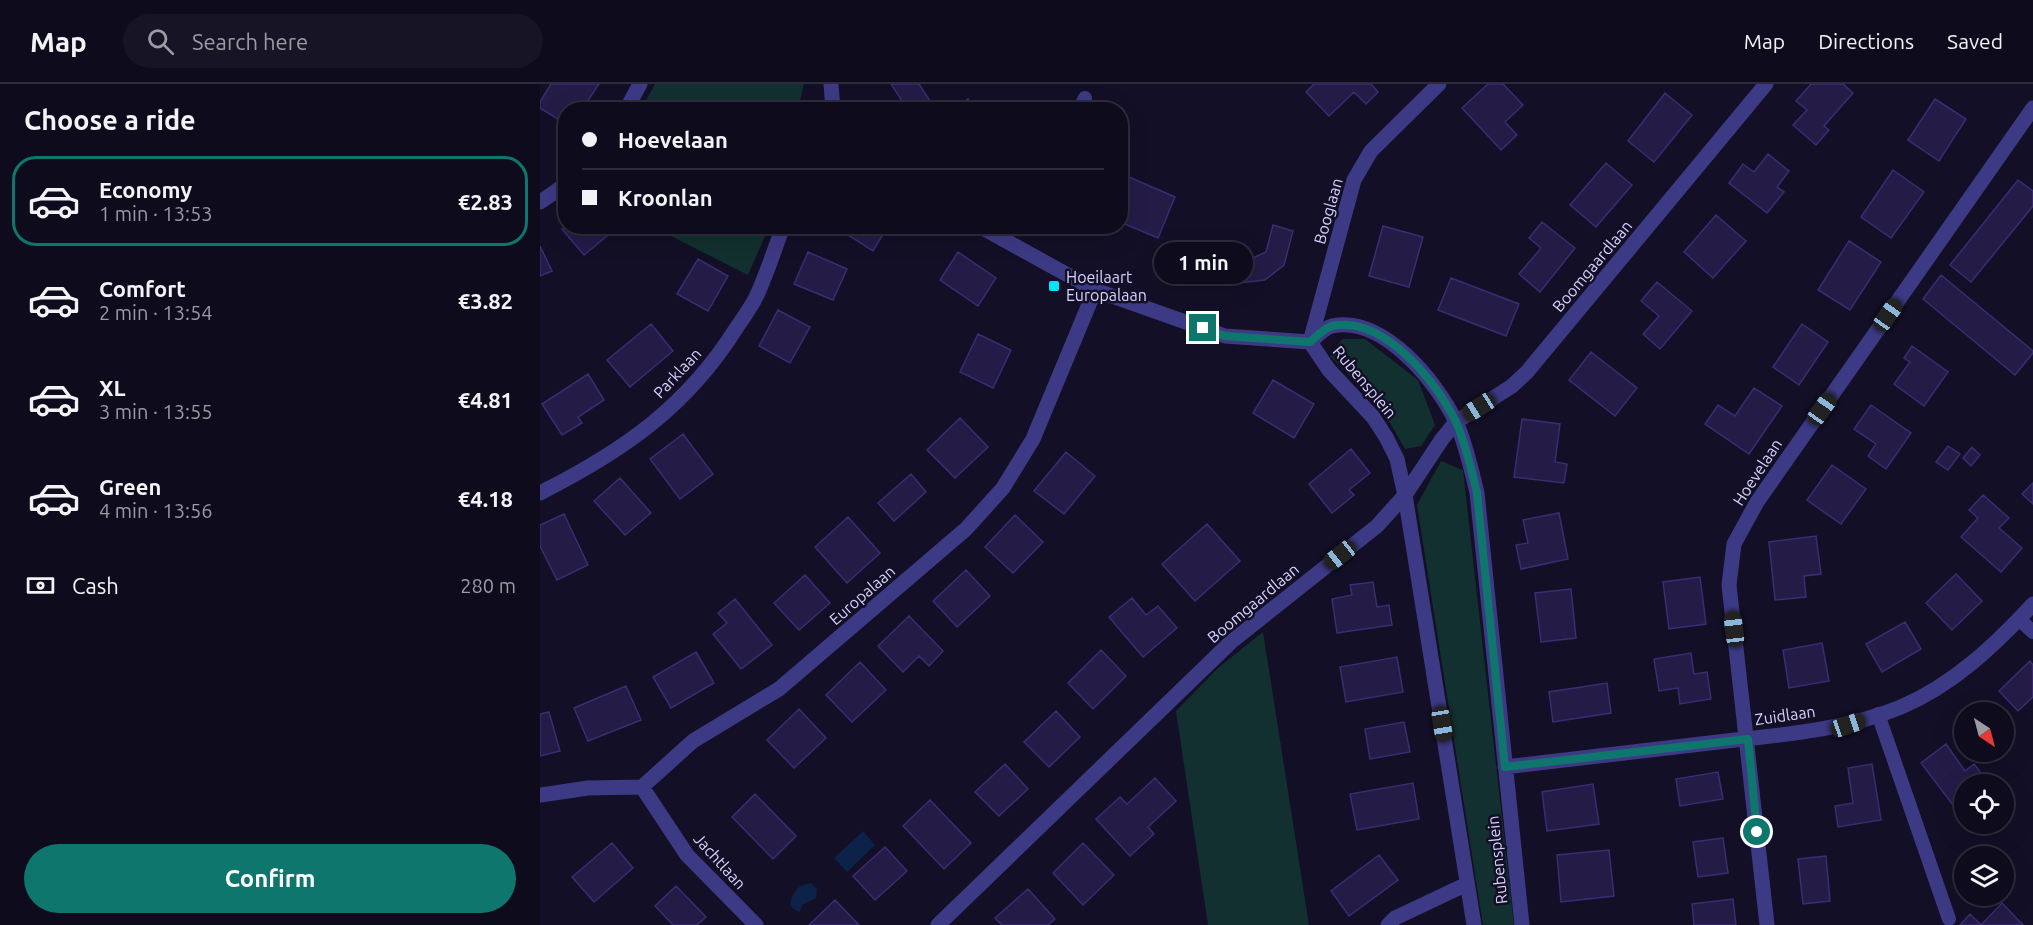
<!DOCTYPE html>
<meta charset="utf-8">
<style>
body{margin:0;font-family:Ubuntu,sans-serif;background:#171425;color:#f1f3f6;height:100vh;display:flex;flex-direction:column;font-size:22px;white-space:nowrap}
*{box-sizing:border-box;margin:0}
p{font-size:20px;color:#9b9ba3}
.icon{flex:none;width:33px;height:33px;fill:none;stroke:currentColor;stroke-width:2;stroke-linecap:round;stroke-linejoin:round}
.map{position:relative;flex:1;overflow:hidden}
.sheet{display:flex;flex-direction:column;background:#0e0b1c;width:540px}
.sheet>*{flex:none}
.top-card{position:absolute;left:18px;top:18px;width:570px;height:132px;border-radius:24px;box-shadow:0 6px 24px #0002,0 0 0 2px #2e2b3b;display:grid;align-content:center;height:132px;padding:0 24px;background:#0e0b1c}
.needle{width:39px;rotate:144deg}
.buttons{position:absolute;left:1414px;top:618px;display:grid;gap:12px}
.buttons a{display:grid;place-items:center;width:60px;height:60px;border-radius:50%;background:#0e0b1c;box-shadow:0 6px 24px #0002,0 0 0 2px #2e2b3b;font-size:30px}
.end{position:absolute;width:27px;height:27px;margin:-14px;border:8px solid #0f766e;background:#fff;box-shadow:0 0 0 3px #fff}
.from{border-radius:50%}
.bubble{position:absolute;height:42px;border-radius:21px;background:#0e0b1c;box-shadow:0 6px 24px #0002,0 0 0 2px #2e2b3b;font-size:20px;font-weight:700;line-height:42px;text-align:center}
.car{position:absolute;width:18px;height:36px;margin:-18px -9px;border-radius:8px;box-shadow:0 0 4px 2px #0007;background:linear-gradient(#222 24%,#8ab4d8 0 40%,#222 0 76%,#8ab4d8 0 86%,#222 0)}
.top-card b{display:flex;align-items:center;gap:21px;height:57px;font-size:22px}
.top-card b+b{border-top:2px solid #2e2b3b}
.top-card i{width:15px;height:15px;background:#f1f3f6}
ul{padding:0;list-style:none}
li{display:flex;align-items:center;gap:18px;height:90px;margin:0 12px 9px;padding:0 12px;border:3px solid transparent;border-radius:24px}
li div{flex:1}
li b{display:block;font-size:22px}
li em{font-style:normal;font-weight:700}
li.current{border-color:#0f766e}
li>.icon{width:54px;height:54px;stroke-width:1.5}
h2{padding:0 24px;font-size:27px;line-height:72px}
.pay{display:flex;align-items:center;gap:15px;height:66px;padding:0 24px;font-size:22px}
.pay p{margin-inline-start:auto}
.primary-button{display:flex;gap:12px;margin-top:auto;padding:12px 24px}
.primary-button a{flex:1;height:69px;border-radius:36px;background:#0f766e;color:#fff;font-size:24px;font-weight:700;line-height:69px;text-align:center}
header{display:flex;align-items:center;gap:36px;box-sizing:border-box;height:84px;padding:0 30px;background:#0e0b1c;border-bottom:2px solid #2e2b3b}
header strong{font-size:28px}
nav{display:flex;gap:33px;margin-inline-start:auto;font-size:21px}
.search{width:420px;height:54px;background:#171425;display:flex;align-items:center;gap:15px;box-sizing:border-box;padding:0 21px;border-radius:33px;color:#9b9ba3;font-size:22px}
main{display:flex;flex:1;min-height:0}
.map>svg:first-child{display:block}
</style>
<header>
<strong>Map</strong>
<div class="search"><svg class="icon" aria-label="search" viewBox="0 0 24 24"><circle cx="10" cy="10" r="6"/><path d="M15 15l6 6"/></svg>Search here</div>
<nav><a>Map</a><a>Directions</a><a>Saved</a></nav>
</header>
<main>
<section class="sheet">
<h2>Choose a ride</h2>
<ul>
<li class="current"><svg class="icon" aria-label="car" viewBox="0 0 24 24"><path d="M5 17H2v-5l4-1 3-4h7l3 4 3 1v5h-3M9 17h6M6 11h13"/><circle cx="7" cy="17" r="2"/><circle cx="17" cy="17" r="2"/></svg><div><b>Economy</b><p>1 min · 13:53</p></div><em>€2.83</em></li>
<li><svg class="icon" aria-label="car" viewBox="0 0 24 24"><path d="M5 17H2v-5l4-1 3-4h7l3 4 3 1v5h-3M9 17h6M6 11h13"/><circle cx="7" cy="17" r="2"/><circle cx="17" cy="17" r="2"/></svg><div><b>Comfort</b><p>2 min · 13:54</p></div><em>€3.82</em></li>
<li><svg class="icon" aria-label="car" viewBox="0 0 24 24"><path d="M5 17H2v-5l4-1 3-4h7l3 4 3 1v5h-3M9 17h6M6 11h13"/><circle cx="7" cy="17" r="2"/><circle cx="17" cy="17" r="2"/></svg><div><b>XL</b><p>3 min · 13:55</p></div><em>€4.81</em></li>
<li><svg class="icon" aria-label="car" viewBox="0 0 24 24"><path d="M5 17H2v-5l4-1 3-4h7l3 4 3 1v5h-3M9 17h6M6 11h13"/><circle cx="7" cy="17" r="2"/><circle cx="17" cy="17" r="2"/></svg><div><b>Green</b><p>4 min · 13:56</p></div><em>€4.18</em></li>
</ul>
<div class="pay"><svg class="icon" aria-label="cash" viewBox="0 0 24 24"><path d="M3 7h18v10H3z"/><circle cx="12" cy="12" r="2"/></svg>Cash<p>280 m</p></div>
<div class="primary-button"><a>Confirm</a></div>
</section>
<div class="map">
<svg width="1493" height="841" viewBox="0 0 1493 841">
<rect width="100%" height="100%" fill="#130f26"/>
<path fill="#12302f" d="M115,0h149l-6,25h-157z
M113,143h116l-21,48z
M802,255h23l53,41 17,45 -14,21 -16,3 -23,-40 -52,-53z
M901,377l22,9 51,455h-31l-66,-420z
M723,548l46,293h-101l-32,-214 42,-43z"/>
<path fill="#0c2248" d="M323,747l12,14 -28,27 -13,-14z
M271,799l6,6 -1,9 -14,7 -2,7 -7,-3 -3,-6c3,-11 8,-19 21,-20z"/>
<path fill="#241b47" stroke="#3b2d73" stroke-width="1.5" d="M11,0h48l-14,21 -5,-3 -5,8h-9v14l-26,-16v-6z
M351,0h28l17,26h-28z
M774,0h57l7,8 -12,12 -12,-12 -25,24 -23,-24z
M948,0h15l20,21 -18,17 12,13 -16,15 -39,-42z
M1271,0h32l10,9 -29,33 5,4 -13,15 -23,-20 14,-15 -11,-9z
M1125,9l27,22 -38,47 -26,-21z
M428,15l7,11h-24z
M1395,15l31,20 -27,42 -31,-21z
M1228,70l21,17 -12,16 7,5 -17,21 -38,-30 14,-19 11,8z
M1066,79l26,22 -36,42 -26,-22z
M1353,86l31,22 -33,46 -30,-21z
M582,90l53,23 -17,41 -38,-16z
M1478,96l15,11v15l-62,76 -21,-17z
M1176,131l30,26 -33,37 -29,-26z
M1002,138l33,26 -35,44 -21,-18 22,-26 -12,-10z
M733,141l20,6 -9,34 -19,15 -35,4 -1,-21 24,-5 13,-6z
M26,142h53l-35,29 -22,-26z
M294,142h54l-15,25z
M843,142l40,11 -14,50 -40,-11z
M1309,157l32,21 -31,48 -32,-20z
M0,162l12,25 -12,5z
M268,168l39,17 -14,31 -39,-16z
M418,168l38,26 -18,28 -38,-26z
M158,175l30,17 -20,35 -31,-17z
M1401,191l92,76v2l-18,22 -92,-76z
M911,194l68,26 -13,32 -68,-26z
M1117,198l35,29 -32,38 -17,-15 16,-18 -18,-15z
M238,226l32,17 -20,36 -31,-17z
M111,240l22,27 -43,36 -23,-27z
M1262,240l26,18 -29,43 -26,-18z
M438,250l33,16 -18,38 -33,-16z
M1372,262l36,26 -24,34 -30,-22 16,-22 -6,-4z
M1051,268l46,36 -22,28 -46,-36z
M48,290l16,26 -26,17 4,6 -20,12 -20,-31z
M733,296l41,24 -20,34 -41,-25z
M1214,304l28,18 -33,48 -44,-30 13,-19 17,11z
M1331,321l40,28 -25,36 -18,-13 8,-12 -22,-15z
M420,334l28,29 -33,31 -28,-28z
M982,335l38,5 -5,38 12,2 -3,19 -50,-6z
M143,350l30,40 -33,25 -30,-40z
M1408,362l12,8 -12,16 -12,-8z
M1432,363l8,8 -9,11 -8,-8z
M811,365l19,24 -21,17 5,5 -22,18 -23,-29z
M526,368l29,24 -31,38 -30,-23z
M1292,381l34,24 -25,35 -34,-24z
M371,390l15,18 -32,29 -16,-18z
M80,394l31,35 -26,22 -31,-34z
M1493,399v21l-11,-10z
M1443,411l26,23 -10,10 23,20 -21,24 -40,-35 17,-19 -9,-8z
M1019,429l9,46 -47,10 -5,-24 12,-2 -5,-23z
M24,430l24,51 -31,15 -17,-34v-21z
M475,431l28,27 -30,31 -28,-26z
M308,433l32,36 -33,30 -32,-36z
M667,440l33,37 -45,40 -33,-37z
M1276,452l5,38 -17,2 2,21 -31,3 -6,-58z
M426,486l24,26 -33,31 -24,-26z
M1416,490l26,27 -30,29 -26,-27z
M265,491l25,28 -31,27 -25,-27z
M1160,493l6,47 -37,5 -6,-47z
M833,498l4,25 12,-2 3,20 -55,8 -5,-34 20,-4 -2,-10z
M1031,505l5,49 -35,4 -6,-49z
M592,514l14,17 12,-9 19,22 -34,29 -34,-40z
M195,515l37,46 -31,24 -28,-35 14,-11 -9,-10z
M369,532l34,35 -14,15 -10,-10 -16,16 -25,-26z
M1365,538l16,27 -39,23 -16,-28z
M1282,559l7,38 -40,7 -6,-38z
M561,566l25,26 -33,33 -25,-26z
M156,568l18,31 -43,25 -18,-31z
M1151,569l3,21 13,-2 4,27 -31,5 -2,-16 -19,3 -5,-32z
M857,573l6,35 -57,10 -6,-35z
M1490,577l3,4v32l-15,14 -19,-20z
M320,578l26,28 -34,32 -26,-27z
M1067,599l4,30 -58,9 -4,-30z
M86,602l15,34 -53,21 -14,-33z
M259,625l27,29 -32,30 -27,-28z
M516,627l24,26 -31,30 -25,-25z
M9,628l11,39 -20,5v-42z
M864,638l6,30 -40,7 -5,-30z
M1406,660l19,27 9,-7 16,20h-25v18l-9,7 -35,-46z
M465,680l23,25 -29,27 -24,-24z
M1332,680l9,56 -43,7 -3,-21 18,-3 -5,-35z
M1178,688l5,27 -43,7 -4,-27z
M615,694l21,23 -28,26 6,7 -24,22 -34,-37 24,-22 7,7z
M873,699l6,36 -62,11 -7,-36z
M1053,700l6,40 -52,7 -5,-39z
M215,710l41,42 -23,23 -41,-42z
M390,716l41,43 -27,26 -41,-43z
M1183,754l5,35 -30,4 -5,-35z
M72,759l21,25 -39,34 -22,-25z
M543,759l31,32 -31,30 -30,-32z
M345,763l22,24 -32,29 -22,-24z
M1069,766l5,46 -53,6 -4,-47z
M839,771l19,25 -49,36 -18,-25z
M1286,772l4,45 -27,3 -5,-45z
M136,802l30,31 -9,8h-24l-18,-19z
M488,805l27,30 -7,6h-46l-7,-7z
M1193,815l3,26h-42l-2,-21z
M295,816l24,25h-50z
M1462,819l21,22h-63l10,-11 11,11z"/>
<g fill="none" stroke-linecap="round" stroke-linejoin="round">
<path stroke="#3d3a85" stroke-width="14" d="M539,26l6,-12
M463,156l8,-14
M1479,535l14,13
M1338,630l71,205"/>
<path stroke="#3d3a85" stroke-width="15" d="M291,0l2,26
M86,26l14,-26
M0,118l15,-10 11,-9
M439,142l116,64 130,46 85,6
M770,258c6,-5 14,-14 22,-16 51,-11 105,56 124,96 10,22 15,47 21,71l45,432
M770,258l19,28 44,47 13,20 11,22 8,36 69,430
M770,258l44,-162 17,-29 68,-67
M0,409c83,-42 147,-86 197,-166 7,-10 15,-21 20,-32 10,-22 18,-46 26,-69
M965,683c71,-8 142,-17 213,-25 61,-7 125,-11 183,-35 52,-22 94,-62 132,-103
M102,703l45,68 69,70
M0,711l48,-7 54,-1 51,-46 86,-52 187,-160 37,-41 30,-49 62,-149
M398,841l293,-283 146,-116 28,-31 37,-56 14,-17 56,-36 15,-14 239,-288
M848,841l7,-7 72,-34
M1227,841l-38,-340 5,-41 23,-42 276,-394"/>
</g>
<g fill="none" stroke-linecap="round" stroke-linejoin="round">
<path stroke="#0f766e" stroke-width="8" d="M663,244l22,8 85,6c6,-5 14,-14 22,-16 51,-11 105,56 124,96 10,22 15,47 21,71l28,274 243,-28 9,93"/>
</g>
<rect fill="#00e5ff" stroke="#130f26" stroke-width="2" x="508" y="196" width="12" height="12" rx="3"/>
<g text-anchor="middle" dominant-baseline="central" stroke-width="5" stroke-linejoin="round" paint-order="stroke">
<g font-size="16" fill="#d9d4ff" stroke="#130f26">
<text transform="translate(788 127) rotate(-74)">Booglaan</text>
<text transform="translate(1052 182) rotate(-50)">Boomgaardlaan</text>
<text transform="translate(137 289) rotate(-47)">Parklaan</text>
<text transform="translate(825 298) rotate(50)">Rubensplein</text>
<text transform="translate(1217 388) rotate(-57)">Hoevelaan</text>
<text transform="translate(322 511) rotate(-41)">Europalaan</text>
<text transform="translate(713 519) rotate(-40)">Boomgaardlaan</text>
<text transform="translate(1245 631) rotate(-8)">Zuidlaan</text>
<text transform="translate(957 776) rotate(-96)">Rubensplein</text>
<text transform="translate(180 777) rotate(48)">Jachtlaan</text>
</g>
<g font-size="16" fill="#d9d4ff" stroke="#130f26" text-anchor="start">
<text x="526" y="193">Hoeilaart<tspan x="526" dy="18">Europalaan</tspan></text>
</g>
</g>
</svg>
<div class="buttons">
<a><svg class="needle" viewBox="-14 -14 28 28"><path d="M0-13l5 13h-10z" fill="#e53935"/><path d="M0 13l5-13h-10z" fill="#9b9ba3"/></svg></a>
<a><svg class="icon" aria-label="locate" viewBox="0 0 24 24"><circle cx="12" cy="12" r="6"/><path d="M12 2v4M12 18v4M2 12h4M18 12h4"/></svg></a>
<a><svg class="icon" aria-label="layers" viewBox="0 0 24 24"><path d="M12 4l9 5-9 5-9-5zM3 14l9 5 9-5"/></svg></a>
</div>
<i class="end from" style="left:1217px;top:748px"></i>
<i class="end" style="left:663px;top:244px"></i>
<div class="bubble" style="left:614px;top:158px;width:99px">1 min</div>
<i class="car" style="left:1348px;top:231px;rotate:35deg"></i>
<i class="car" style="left:939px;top:323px;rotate:238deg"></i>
<i class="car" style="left:1282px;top:325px;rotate:35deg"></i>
<i class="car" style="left:800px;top:471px;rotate:232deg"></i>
<i class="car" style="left:1194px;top:545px;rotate:353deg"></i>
<i class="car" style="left:902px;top:640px;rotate:171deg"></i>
<i class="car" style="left:1308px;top:641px;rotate:71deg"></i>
<div class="top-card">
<b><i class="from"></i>Hoevelaan</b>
<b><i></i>Kroonlan</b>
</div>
</div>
</main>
